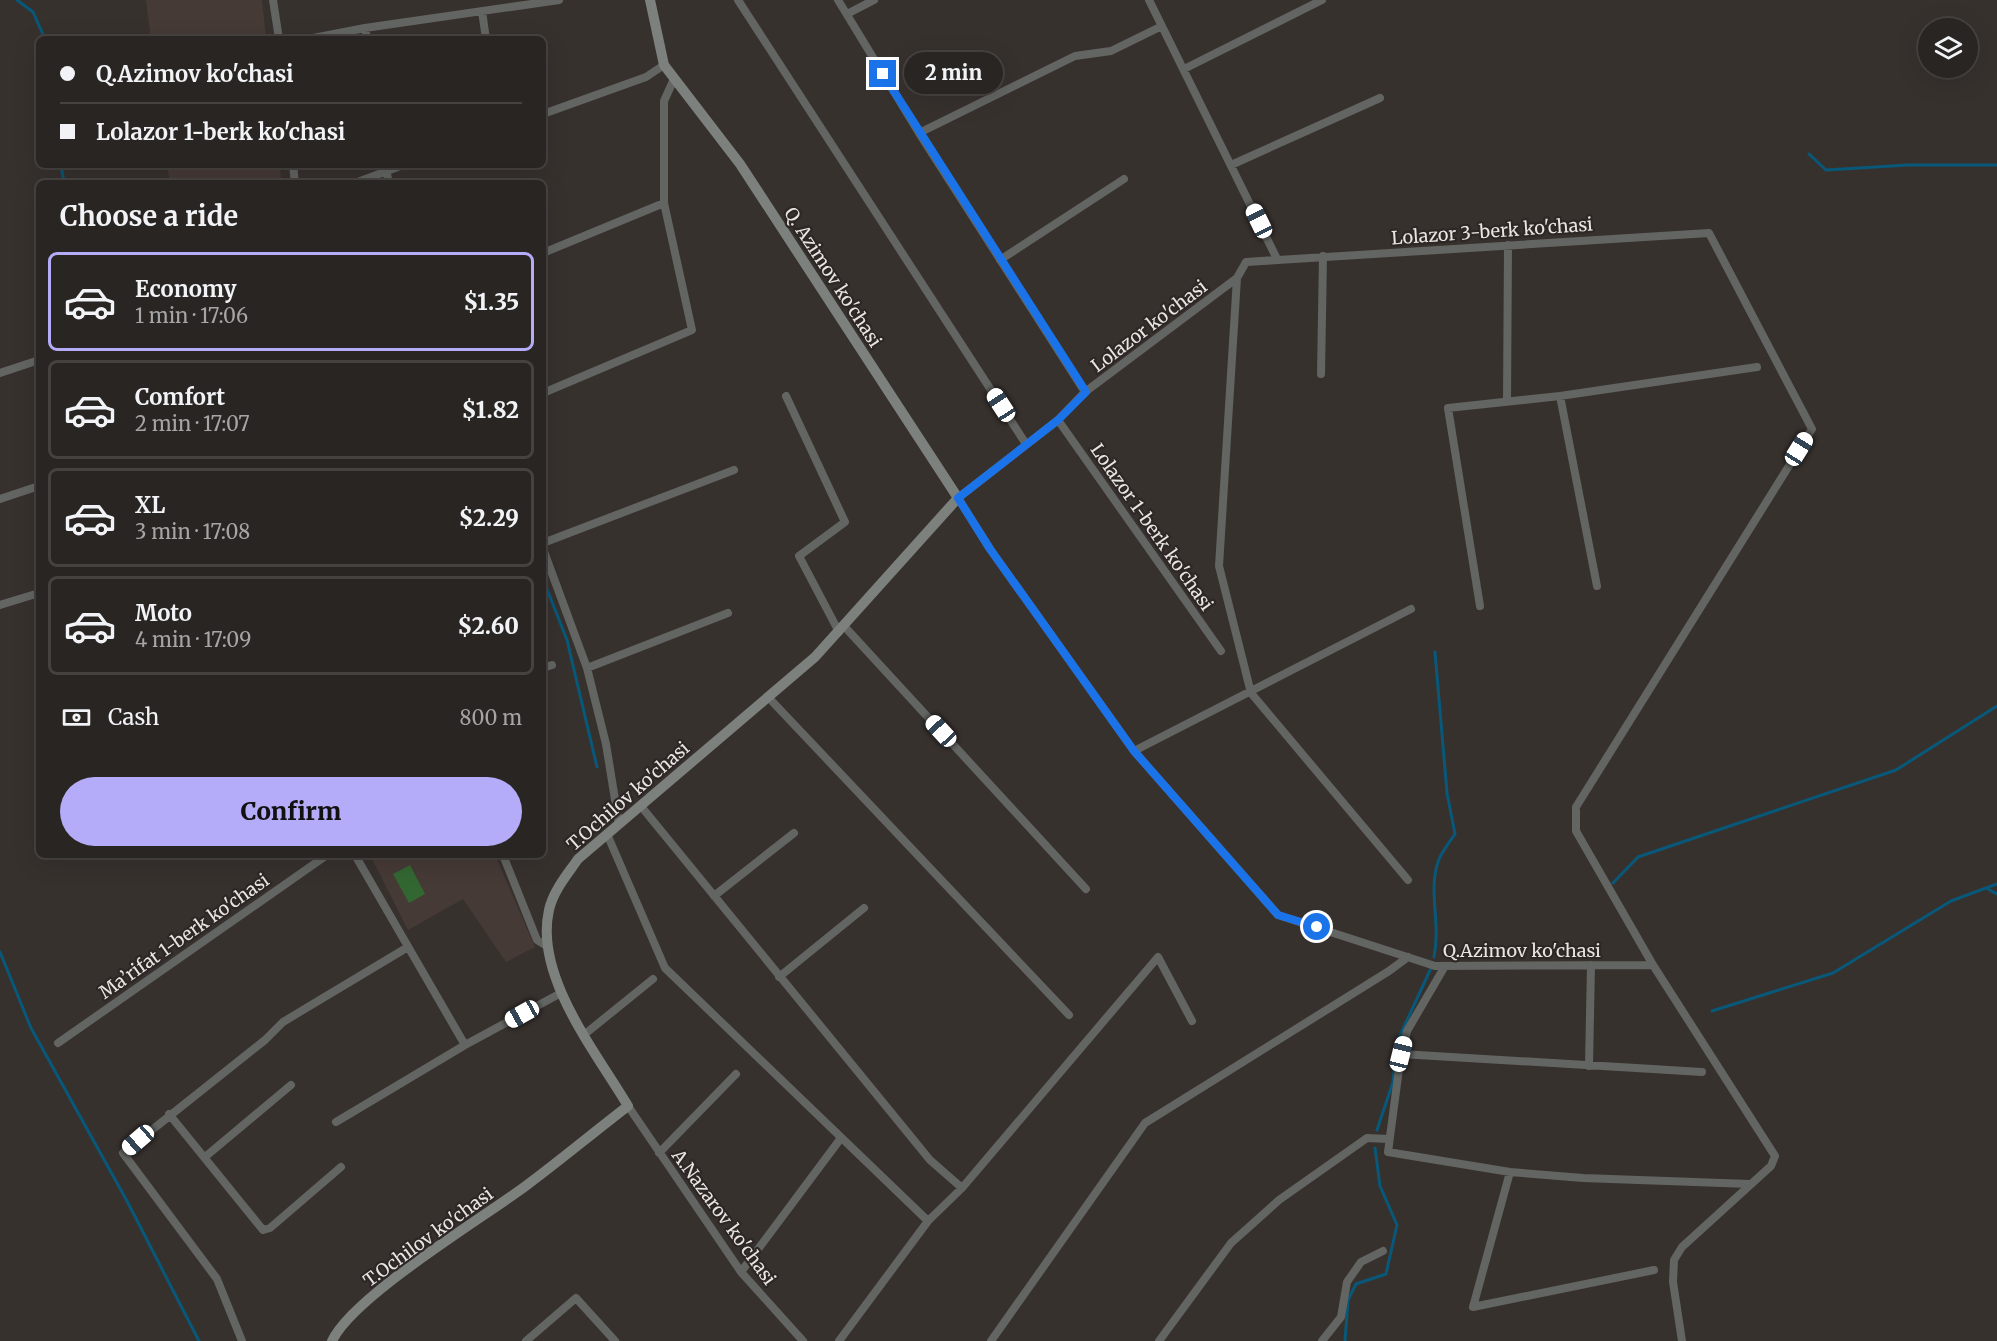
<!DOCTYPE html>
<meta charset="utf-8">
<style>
body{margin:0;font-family:Merriweather,serif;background:#35312f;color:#f1f3f6;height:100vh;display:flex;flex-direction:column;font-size:22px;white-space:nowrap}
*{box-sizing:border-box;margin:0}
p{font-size:20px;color:#a5a5a5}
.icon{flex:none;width:33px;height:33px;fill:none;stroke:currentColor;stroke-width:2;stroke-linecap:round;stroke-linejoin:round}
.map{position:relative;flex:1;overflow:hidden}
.drawer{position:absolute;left:36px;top:180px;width:510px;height:678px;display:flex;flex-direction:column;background:#292522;border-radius:9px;box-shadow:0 6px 24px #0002,0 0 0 2px #454240}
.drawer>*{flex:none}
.top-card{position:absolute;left:36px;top:36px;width:510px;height:132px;border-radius:9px;box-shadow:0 6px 24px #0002,0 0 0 2px #454240;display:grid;align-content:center;height:132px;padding:0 24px;background:#292522}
.fabs{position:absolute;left:1918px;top:18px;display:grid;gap:12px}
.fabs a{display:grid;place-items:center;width:60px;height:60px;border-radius:50%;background:#292522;box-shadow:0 6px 24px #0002,0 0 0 2px #454240;font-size:30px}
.end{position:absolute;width:27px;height:27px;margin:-14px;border:8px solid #1a73e8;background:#fff;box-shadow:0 0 0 3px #fff}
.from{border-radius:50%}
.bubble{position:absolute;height:42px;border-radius:21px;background:#292522;box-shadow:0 6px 24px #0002,0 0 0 2px #454240;font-size:20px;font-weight:800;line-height:42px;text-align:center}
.car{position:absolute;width:18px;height:36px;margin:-18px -9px;border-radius:8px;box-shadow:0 0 4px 2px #0007;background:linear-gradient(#fff 24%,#345 0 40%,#fff 0 76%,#345 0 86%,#fff 0)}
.top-card b{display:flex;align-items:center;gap:21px;height:57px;font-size:22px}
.top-card b+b{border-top:2px solid #454240}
.top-card i{width:15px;height:15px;background:#f1f3f6}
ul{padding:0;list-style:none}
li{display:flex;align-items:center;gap:18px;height:99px;margin:0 12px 9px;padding:0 12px;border:3px solid #454240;border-radius:9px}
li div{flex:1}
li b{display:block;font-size:22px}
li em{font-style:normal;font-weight:800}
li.on{border-color:#b5acf9}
li>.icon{width:54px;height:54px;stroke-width:1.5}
h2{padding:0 24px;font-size:27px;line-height:72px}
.pay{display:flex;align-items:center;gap:15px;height:66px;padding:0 24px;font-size:22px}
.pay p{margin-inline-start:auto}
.primary-button{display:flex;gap:12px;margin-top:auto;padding:12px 24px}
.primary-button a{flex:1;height:69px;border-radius:36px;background:#b5acf9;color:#111;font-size:24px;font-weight:800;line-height:69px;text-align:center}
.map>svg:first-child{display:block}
</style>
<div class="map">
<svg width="1997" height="1341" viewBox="0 0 1997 1341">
<rect width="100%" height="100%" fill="#37312e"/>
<path fill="#463a36" d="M146,0h116l4,39h-115z
M167,165h113l1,16 -111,2z
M370,855h125l40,92 -29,15 -43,-63 -55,31z"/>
<path fill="#336732" d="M410,865l15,29 -16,9 -16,-29z"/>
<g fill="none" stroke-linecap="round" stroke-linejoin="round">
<path stroke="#08587a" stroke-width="3" d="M17,0l16,12 12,27
M1809,154l17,16 82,-5h89
M61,165l3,18
M543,579l24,61 30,127
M1613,883l25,-26 258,-87 101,-64
M1986,888l11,6
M0,952l31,76 96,173 72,140
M1434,957c7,-33 -6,-65 4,-95 3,-10 11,-19 17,-28l-8,-41 -12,-141
M1712,1011l121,-38 118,-72 46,-17
M1377,1130l16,-48 4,-40 35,-76
M1345,1341l3,-41 8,-16 30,-10 11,-49 -17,-39 -5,-38"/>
<path stroke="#636562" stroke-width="8" d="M273,0l6,39
M738,0l288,444
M838,0l81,133 166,259
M1149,0l128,259
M482,11l4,28
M847,14l27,-14
M365,28l2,11
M308,39l57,-11 194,-28
M1184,69l138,-69
M543,114l103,-37 18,-12
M919,133l156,-77 36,-5 51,-25
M293,165l2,18
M385,165l4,18
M1231,165l149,-67
M355,183l48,-18
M543,253l121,-50
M1000,260l124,-81
M1237,278l-18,288 32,127 157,187
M0,373l39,-13
M1321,374l2,-118
M543,393l149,-63 -28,-127v-102l10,-22
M786,396l59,126 -46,34 40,76
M1560,396l37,190
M1507,401l1,-156
M1058,420l163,231
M0,499l39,-13
M543,543l191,-73
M543,549l44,119 19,76 13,80
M0,605l39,-12
M1480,606l-32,-198 112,-12 197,-29
M844,626l242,263
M543,668l9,-3
M587,668l141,-55
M768,697l301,318
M1134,751l277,-142
M640,805l290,355 32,28 -34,33 -89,120
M607,834l58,134 263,253
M355,855l110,190
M503,855l34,85 11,7
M714,896l80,-63
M1653,965l-218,1 -157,-51 -144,-164 -144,-202 -32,-51 100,-78 27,-28 152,-114 9,-16 463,-29 103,196 -236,378v24l77,134 122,191 -4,10 -89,81 -8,13 -1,22 9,59
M1445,966l-38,65 -7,30 -12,91 122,20 73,6 167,6
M779,977l85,-69
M585,1034l68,-55
M58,1043l269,-188
M1401,1054l301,18
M1589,1066l2,-101
M628,1106l113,166 62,69
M169,1114l94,116 7,-2 71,-61
M336,1122l129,-77 96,-52
M659,1153l77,-79
M205,1157l86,-72
M1510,1172l-37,135 181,-37
M962,1188l196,-231 34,64
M741,1272l100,-134
M242,1341l-25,-62 -94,-126 142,-113 18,-18 125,-75
M526,1341l50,-43 39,43
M991,1341l154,-218 244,-152 19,-14
M1159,1341l72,-98 48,-43 88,-62 21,1
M1322,1341l19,-24 6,-35 14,-20 22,-11"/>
<path stroke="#7d817d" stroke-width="10" d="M332,1341c21,-45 151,-123 195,-156 35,-26 67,-53 101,-79 -32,-54 -94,-130 -79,-196 4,-19 18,-35 29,-51l237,-202 143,-159 -218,-334 -76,-99 -14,-65"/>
</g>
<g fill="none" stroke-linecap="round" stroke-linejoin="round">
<path stroke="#1a73e8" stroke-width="8" d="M883,74l203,318 -28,28 -100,78 32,51 144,202 144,164 39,12"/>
</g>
<g text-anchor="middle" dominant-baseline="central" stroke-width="4.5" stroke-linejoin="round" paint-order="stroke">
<g font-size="18" fill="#e9e5e3" stroke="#2d2725">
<text transform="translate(1492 231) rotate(-4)">Lolazor 3-berk ko'chasi</text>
<text transform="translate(833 277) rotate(57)">Q. Azimov ko'chasi</text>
<text transform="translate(1149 326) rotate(-37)">Lolazor ko'chasi</text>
<text transform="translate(1152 527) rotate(55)">Lolazor 1-berk ko'chasi</text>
<text transform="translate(628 796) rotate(-41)">T.Ochilov ko'chasi</text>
<text transform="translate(184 936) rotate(-35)">Ma’rifat 1-berk ko'chasi</text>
<text x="1522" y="950">Q.Azimov ko'chasi</text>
<text transform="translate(724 1217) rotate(54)">A.Nazarov ko'chasi</text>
<text transform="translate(428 1237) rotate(-36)">T.Ochilov ko'chasi</text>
</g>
</g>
</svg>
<div class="fabs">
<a><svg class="icon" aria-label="layers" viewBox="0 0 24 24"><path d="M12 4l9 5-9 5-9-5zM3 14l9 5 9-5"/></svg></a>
</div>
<i class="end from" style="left:1317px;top:927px"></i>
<i class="end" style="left:883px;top:74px"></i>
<div class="bubble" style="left:904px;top:52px;width:99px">2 min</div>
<i class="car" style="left:1259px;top:221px;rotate:334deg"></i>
<i class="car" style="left:1001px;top:405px;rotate:327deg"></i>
<i class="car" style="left:1799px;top:449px;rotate:32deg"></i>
<i class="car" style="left:941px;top:731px;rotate:317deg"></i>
<i class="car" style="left:522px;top:1014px;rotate:241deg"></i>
<i class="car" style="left:1401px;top:1054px;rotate:14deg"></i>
<i class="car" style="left:138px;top:1140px;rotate:229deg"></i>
<div class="top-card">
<b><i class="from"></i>Q.Azimov ko'chasi</b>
<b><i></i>Lolazor 1-berk ko'chasi</b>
</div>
<section class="drawer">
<h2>Choose a ride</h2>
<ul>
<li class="on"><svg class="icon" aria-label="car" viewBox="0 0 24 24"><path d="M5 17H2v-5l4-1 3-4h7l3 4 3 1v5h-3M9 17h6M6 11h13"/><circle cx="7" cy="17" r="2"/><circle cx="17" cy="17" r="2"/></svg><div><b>Economy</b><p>1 min · 17:06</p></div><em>$1.35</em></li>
<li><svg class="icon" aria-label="car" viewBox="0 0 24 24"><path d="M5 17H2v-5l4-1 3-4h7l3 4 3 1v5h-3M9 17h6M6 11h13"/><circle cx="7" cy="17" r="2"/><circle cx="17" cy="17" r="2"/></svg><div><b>Comfort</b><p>2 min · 17:07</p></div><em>$1.82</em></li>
<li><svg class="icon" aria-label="car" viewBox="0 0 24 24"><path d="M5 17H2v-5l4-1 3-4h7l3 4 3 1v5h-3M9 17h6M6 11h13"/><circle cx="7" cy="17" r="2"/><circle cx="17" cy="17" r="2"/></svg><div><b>XL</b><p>3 min · 17:08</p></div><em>$2.29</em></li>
<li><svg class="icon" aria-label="car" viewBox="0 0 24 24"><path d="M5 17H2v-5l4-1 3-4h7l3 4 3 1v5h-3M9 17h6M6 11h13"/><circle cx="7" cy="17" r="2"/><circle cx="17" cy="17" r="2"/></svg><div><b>Moto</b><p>4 min · 17:09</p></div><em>$2.60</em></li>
</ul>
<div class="pay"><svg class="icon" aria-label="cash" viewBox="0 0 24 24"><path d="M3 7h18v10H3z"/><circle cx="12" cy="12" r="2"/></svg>Cash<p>800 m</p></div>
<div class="primary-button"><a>Confirm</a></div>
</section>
</div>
